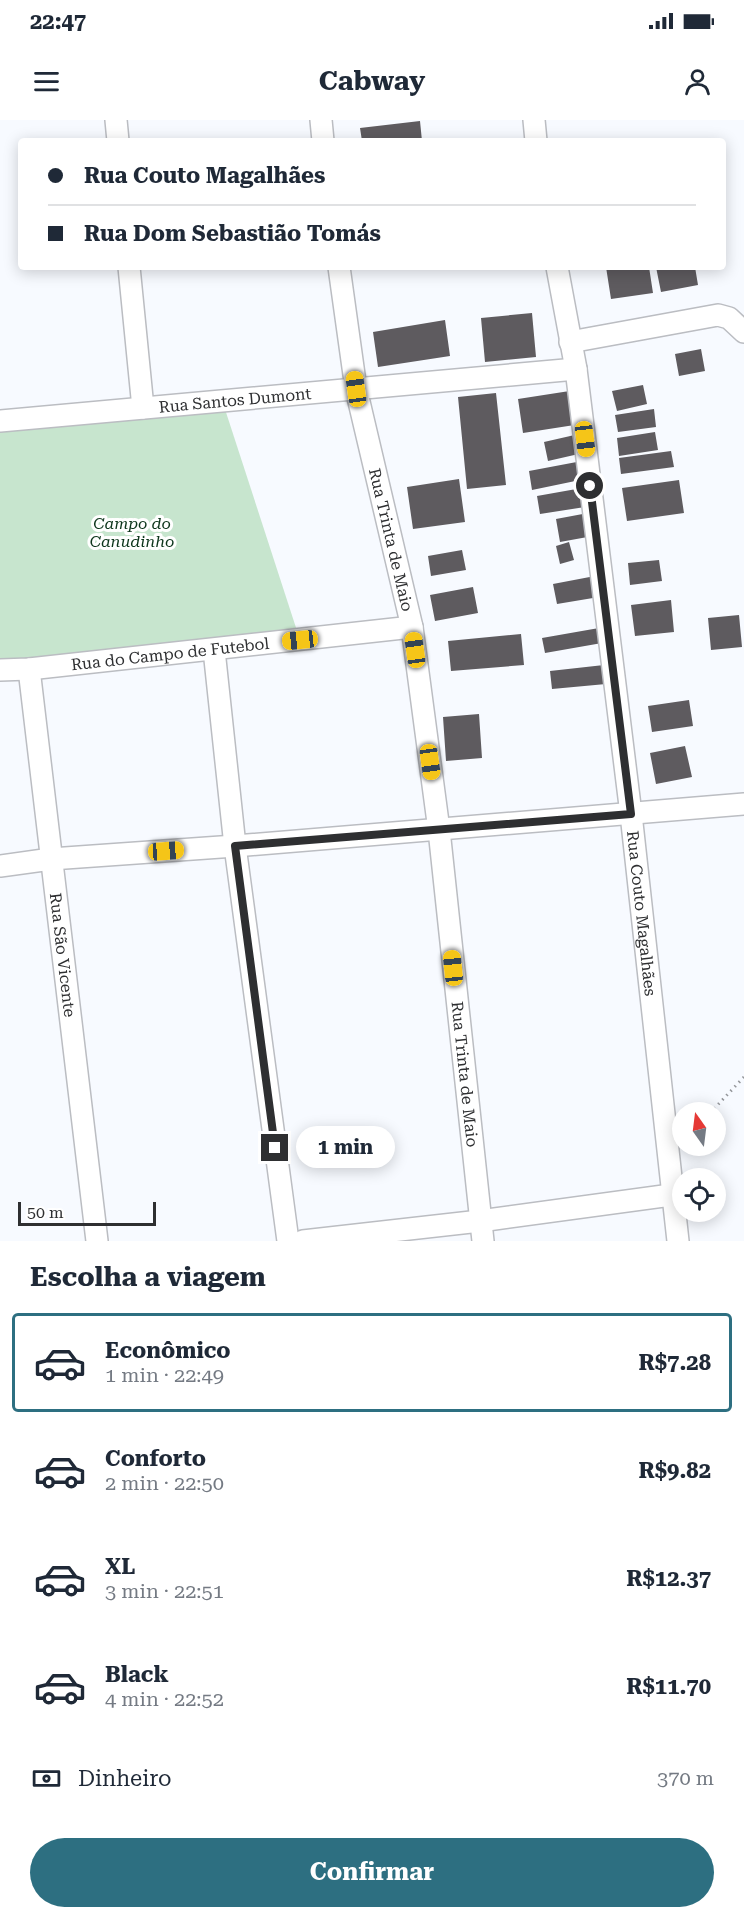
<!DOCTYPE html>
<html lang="pt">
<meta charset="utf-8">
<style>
body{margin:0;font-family:"Roboto Serif",serif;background:#f6f6f7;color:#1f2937;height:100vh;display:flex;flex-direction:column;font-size:22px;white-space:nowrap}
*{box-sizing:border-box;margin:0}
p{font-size:20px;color:#747a83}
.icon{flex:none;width:33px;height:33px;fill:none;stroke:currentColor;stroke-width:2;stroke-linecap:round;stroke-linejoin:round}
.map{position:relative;height:1121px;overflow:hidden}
.side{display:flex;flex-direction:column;background:#fff;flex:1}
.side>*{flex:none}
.hud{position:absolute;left:18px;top:18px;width:708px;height:132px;border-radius:6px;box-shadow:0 3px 15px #0003;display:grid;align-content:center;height:132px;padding:0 30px;background:#fff}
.needle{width:39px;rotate:346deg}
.tools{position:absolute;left:672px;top:982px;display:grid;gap:12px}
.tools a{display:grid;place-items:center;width:54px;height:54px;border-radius:50%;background:#fff;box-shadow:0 3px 15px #0003;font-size:30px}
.scale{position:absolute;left:18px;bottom:15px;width:138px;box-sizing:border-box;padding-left:6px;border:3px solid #2e2f31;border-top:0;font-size:16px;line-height:21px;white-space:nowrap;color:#2e2f31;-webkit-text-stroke:4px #fff;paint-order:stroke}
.end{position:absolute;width:27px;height:27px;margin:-14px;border:8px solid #2e2f31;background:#fff;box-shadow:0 0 0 3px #fff}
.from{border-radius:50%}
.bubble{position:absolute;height:42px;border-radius:21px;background:#fff;box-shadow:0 3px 15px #0003;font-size:20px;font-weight:700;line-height:42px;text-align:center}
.car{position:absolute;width:18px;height:36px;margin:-18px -9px;border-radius:8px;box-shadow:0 0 4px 2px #0007;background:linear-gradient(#f5c518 24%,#345 0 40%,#f5c518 0 76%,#345 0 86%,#f5c518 0)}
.hud b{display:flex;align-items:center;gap:21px;height:57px;font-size:22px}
.hud b+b{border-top:2px solid #e0e1e3}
.hud i{width:15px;height:15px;background:#1f2937}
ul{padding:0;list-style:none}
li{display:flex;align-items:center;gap:18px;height:99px;margin:0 12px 9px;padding:0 18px;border:3px solid transparent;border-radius:6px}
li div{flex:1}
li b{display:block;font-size:22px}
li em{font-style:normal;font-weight:700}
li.on{border-color:#2d6f81}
li>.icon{width:54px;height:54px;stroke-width:1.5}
h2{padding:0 30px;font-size:27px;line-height:72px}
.pay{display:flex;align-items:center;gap:15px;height:66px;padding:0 30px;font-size:22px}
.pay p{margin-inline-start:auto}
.primary-button{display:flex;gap:12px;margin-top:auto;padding:12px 30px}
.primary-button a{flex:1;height:69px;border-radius:36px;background:#2d6f81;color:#fff;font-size:24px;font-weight:700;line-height:69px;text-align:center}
.status{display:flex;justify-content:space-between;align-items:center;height:42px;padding:0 30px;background:#fff;direction:ltr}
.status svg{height:16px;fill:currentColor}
header{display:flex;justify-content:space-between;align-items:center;height:78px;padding:0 30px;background:#fff;font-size:27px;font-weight:700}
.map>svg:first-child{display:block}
</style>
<div class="status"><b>22:47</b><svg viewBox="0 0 49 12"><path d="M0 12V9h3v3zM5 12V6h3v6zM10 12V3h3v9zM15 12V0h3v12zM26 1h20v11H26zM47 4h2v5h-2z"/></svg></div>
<header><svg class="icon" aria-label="menu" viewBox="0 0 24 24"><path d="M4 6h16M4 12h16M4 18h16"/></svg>Cabway<svg class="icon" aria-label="person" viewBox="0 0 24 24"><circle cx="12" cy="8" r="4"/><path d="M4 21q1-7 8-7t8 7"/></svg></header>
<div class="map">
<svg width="744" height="1121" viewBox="0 0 744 1121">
<rect width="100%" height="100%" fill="#f7faff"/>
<path fill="#c7e5ce" d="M222,280l78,240 -300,22v-233z"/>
<path fill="#5e5b5f" d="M420,1l2,20h-60l-2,-13z
M606,147h43l4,26 -42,6z
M656,147h39l3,18 -37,7z
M532,193l4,44 -51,5 -4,-44z
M445,200l5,36 -72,11 -5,-35z
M701,229l4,22 -26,5 -4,-22z
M643,265l4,19 -30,7 -5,-20z
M576,270l5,34 -58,9 -5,-34z
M496,273l10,92 -39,4 -9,-92z
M654,289l2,18 -38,5 -3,-17z
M655,312l3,18 -39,6 -2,-18z
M579,314l4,19 -35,8 -4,-19z
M671,331l3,16 -53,7 -2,-16z
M582,341l3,18 -53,11 -3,-19z
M459,359l6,43 -52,7 -6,-42z
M679,360l5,33 -57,8 -5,-33z
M582,368l3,19 -45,7 -3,-18z
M588,393l5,23 -33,6 -4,-23z
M569,422l5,18 -14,4 -4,-18z
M462,430l4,20 -35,6 -3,-20z
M659,440l3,21 -32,4 -2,-22z
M595,456l4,21 -42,7 -4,-20z
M473,467l5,26 -43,8 -5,-26z
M671,480l3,32 -39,4 -4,-31z
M739,495l3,32 -31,3 -3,-32z
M599,508l3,15 -57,10 -3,-15z
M521,514l3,31 -73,6 -3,-30z
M604,545l2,19 -54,5 -2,-18z
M689,580l4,26 -41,6 -4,-26z
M479,594l3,44 -36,3 -3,-44z
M685,626l7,31 -36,7 -6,-31z"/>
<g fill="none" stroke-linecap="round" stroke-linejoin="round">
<g stroke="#bbbdc2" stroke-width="24">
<g id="minor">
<path d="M116,0l2,21"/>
<path d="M321,0l2,21"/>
<path d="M534,0l2,21"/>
<path d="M129,147l14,141"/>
<path id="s1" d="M339,147l17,122 56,238 27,203 44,411"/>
<path id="s2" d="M557,147l19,102 55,445 47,427"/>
<path d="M570,222l148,-27 11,3 15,14"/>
<path id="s3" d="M0,301l576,-52"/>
<path d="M214,530l21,196 53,395"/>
<path id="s4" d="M29,549l68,572"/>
<path id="s5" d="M0,550l29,-1 383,-42"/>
<path d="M0,746l51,-7 184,-13 509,-42"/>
<path d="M303,1121l177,-20 191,-26"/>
</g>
</g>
<path stroke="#94969a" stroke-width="3" stroke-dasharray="1.5 4.5" stroke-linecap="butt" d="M710,993l34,-36"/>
<use href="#minor" stroke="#fff" stroke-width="21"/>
</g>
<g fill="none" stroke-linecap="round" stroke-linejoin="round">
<path stroke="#2e2f31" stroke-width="8" d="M275,1028l-40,-302 396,-32 -41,-328"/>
</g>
<g text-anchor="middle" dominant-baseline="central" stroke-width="6" stroke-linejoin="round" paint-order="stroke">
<g font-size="16" fill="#2e2f31" stroke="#fff">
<text stroke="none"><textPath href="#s3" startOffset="236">Rua Santos Dumont</textPath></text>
<text stroke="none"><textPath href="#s1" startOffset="278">Rua Trinta de Maio</textPath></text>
<text stroke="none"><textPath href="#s5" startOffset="171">Rua do Campo de Futebol</textPath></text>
<text stroke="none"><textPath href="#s2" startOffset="652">Rua Couto Magalhães</textPath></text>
<text stroke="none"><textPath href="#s4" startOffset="288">Rua São Vicente</textPath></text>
<text stroke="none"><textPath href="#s1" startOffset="818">Rua Trinta de Maio</textPath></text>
</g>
<g font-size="16" font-style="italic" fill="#0c351b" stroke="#fff">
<text x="132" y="403">Campo do<tspan x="132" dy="18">Canudinho</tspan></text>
</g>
</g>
</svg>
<div class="tools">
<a><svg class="needle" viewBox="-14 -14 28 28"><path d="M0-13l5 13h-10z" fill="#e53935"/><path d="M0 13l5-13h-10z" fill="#747a83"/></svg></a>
<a><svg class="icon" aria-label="locate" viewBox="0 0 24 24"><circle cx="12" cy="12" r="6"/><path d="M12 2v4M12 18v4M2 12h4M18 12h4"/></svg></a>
</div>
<div class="scale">50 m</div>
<i class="end from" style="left:590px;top:366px"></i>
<i class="end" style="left:275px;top:1028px"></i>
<div class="bubble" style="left:296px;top:1006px;width:99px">1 min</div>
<i class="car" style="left:356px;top:269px;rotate:352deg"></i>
<i class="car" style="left:585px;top:319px;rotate:173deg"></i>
<i class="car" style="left:300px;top:520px;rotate:264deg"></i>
<i class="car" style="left:415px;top:530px;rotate:352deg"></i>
<i class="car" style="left:430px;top:642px;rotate:172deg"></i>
<i class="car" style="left:166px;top:731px;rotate:86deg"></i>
<i class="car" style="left:453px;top:848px;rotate:354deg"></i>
<div class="hud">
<b><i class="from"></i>Rua Couto Magalhães</b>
<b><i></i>Rua Dom Sebastião Tomás</b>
</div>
</div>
<section class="side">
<h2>Escolha a viagem</h2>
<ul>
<li class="on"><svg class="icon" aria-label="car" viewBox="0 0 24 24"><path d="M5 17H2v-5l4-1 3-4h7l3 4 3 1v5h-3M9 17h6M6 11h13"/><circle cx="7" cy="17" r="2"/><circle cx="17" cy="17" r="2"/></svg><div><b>Econômico</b><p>1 min · 22:49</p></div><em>R$7.28</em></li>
<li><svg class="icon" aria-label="car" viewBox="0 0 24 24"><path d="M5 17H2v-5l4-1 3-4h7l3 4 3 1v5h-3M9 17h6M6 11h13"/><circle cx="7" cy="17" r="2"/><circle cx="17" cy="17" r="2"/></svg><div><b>Conforto</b><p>2 min · 22:50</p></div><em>R$9.82</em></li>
<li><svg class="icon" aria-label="car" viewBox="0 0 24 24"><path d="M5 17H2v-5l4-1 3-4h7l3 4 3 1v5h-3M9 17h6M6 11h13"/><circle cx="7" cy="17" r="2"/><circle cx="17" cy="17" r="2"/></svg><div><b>XL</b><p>3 min · 22:51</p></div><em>R$12.37</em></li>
<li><svg class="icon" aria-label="car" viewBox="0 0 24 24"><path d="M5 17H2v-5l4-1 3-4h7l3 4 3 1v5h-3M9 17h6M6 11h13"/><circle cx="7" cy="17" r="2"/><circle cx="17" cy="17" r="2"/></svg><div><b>Black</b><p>4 min · 22:52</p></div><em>R$11.70</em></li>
</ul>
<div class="pay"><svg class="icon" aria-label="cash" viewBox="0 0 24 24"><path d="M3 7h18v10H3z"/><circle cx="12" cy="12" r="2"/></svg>Dinheiro<p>370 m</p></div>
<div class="primary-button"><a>Confirmar</a></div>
</section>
